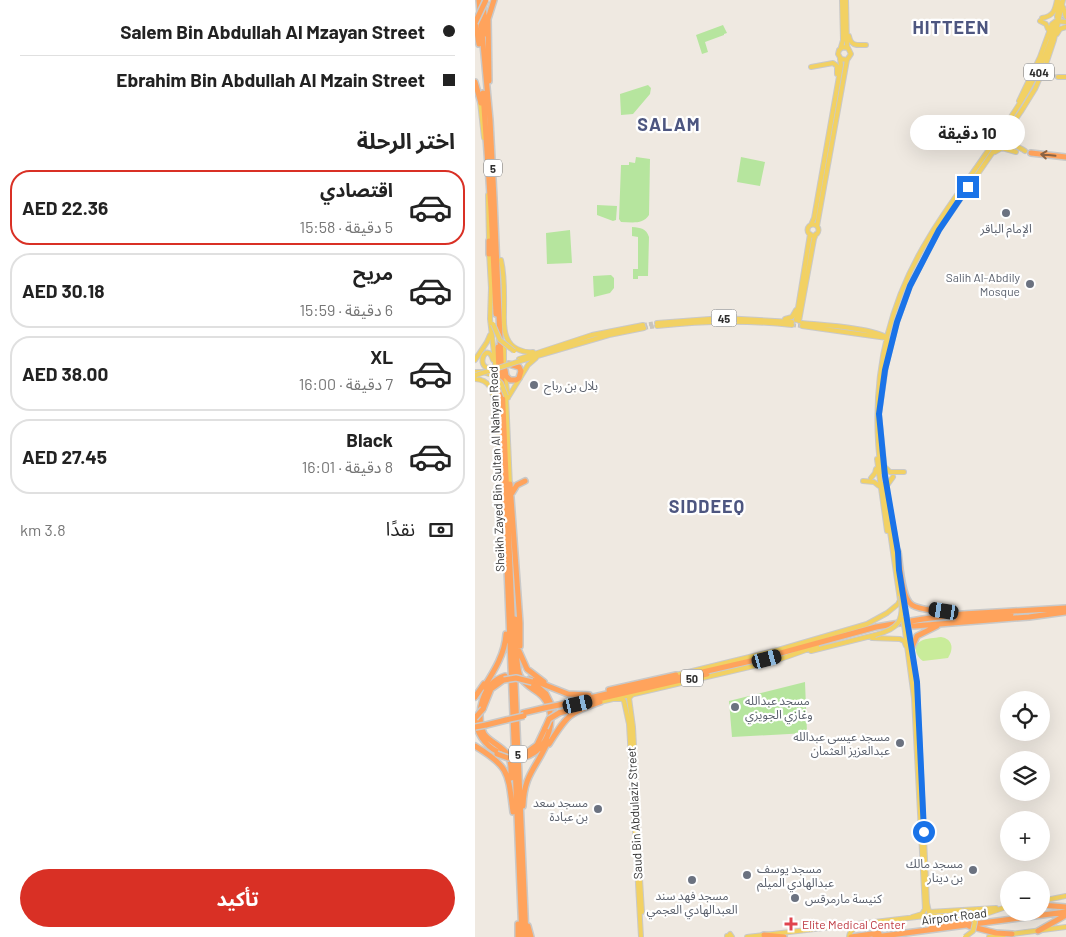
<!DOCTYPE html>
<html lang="ar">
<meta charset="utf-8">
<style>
body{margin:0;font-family:Barlow,"Noto Sans Arabic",sans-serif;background:#f2f2f2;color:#222;direction:rtl;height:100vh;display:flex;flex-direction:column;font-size:19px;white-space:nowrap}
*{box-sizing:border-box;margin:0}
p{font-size:16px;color:#767676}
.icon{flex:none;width:28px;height:28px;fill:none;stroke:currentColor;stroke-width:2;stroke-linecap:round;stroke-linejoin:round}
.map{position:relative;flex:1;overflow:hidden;direction:ltr}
.sheet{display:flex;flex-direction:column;background:#fff;width:475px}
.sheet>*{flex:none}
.top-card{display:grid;align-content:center;height:110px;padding:0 20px;background:#fff}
.fabs{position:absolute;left:525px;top:691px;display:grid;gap:10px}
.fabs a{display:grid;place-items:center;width:50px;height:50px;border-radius:50%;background:#fff;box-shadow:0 5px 20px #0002;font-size:25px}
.end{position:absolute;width:22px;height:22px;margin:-11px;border:6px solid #1a73e8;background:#fff;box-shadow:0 0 0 2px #fff}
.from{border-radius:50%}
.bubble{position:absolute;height:35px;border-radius:18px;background:#fff;box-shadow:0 5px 20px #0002;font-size:16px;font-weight:700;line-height:35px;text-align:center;direction:rtl}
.car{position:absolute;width:15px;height:30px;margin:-15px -8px;border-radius:6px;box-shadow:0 0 4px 1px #0007;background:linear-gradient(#222 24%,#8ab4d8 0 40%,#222 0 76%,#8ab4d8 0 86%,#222 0)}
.top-card b{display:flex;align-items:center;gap:18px;height:48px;font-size:19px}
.top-card b+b{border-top:1px solid #e0e0e0}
.top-card i{width:12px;height:12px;background:#222}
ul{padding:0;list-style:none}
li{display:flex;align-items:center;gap:15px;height:75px;margin:0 10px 8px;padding:0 10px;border:2px solid #e0e0e0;border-radius:20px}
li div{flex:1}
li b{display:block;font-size:19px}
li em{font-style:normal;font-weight:700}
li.current{border-color:#d93025}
li>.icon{width:45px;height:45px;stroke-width:1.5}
h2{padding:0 20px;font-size:22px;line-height:60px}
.pay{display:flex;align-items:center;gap:12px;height:55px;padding:0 20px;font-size:19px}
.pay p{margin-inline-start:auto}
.cta{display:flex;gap:10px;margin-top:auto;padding:10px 20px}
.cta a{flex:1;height:58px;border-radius:30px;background:#d93025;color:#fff;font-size:20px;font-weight:700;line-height:58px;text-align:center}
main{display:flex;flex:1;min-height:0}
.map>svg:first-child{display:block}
</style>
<main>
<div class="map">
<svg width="591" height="937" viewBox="0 0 591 937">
<rect width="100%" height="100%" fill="#efe9e1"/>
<path fill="#b6e59e" d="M248,25l4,8 -3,1v1l-19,7 3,10 -6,2 -6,-19z
M173,85l3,3 -1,6 -17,20 -12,1 -1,-21z
M161,157l14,2 -1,56c-6,10 -18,7 -28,7l-2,-3 2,-54h8v-3l6,1z
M266,157l24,5 -5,24 -23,-4z
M122,205l20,1 -1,14 -3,1 -16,-6z
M157,227c9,1 14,1 17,10l-1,39h-10v3h-5v-10h5v-32l-6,-1z
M95,230l2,33 -25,1 -1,-31z
M136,275l3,3v10l-4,5 -16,4 -1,-21z
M330,682l2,51 -75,4 -3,-36z"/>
<path fill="#c9ec9a" d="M466,637c12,2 13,12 7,21l-25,3c-7,-5 -11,-15 -2,-20 5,-3 14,-3 20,-4z"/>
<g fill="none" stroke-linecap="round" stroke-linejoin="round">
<path stroke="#c8c4bd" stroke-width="4" stroke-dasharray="4 2" stroke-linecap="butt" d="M585,11l6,10
M568,66v5l4,4 11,2
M168,325l14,-2
M317,325l10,1
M169,328l13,-2
M408,472l1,12"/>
<g stroke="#c9c9c9" stroke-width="6">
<path id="major" d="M371,0l1,46 4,8 -4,6 -6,-1 -3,-5 1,-4 4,-3 5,1
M588,7l3,10
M582,17l2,-15
M567,18c12,-2 13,-8 15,-18
M565,21l6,3 2,5
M582,34l3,-5 6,-2
M374,36c2,11 9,9 17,9
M366,47l2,-7 -1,-40
M336,67l22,-4 4,3v8
M583,77h8
M544,101l21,-44 12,-33 4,-3 10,1
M5,102l4,36
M534,131c-5,13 8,14 16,20
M520,152l7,-4 14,4
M13,195l1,48
M332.5 230a5.5 5.5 0 1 1 11 0a5.5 5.5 0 1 1-11 0Z
M336,225l3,-7 27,-153 -1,-6
M342,226l30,-166
M14,252l2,36
M26,260c4,17 3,34 3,51 0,9 -1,19 3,27 4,10 15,15 26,14
M16,287l-1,32 5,43 5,137 4,27
M310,319l7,-2 4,-7
M321,320l14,-86
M324,321l15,-82 2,-5
M182,323l66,-5 69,4
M327,323c19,2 73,5 85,15
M182,326c45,-5 90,-6 135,-1
M327,326l85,12
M411,355l2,-15
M44,359l73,-24 51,-10
M0,360l12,-18 3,-7
M45,361l89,-26 35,-7
M14,368c-14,-1 -2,-28 4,-8
M29,368v-21
M0,372h8l9,3
M30,375l3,23
M0,379c15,1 18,11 19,24
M31,396l4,90
M34,396l19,-31 8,-7
M402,459l10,72
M410,467l5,5h14
M406,472c-11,-82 3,-161 47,-233 17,-29 38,-56 57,-84 29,-42 57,-80 70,-129
M396,478l4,-5 1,-4
M388,481l11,1 5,4
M408,484l17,116
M413,484l5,-7
M423,553l-11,-61 -8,-78 7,-48 11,-44 13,-36 29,-56 83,-120 13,-21 11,-25 8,-24 9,-40
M428,593l4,25
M434,630l8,57 10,216 2,9
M430,631l9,67 11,211 -3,5 -10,3
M397,638l28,1 4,2 2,5
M336,651l64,-16
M201,675l102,-25 89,-26 20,-11 11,-9 2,-4
M157,695l-3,3 4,29 6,118
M138,699h9l2,2 5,23 12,213
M125,702l175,-41 42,-15
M165,879l2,33
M566,901l25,-5
M454,912l67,-4
M255,934l2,3
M536,934l55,-7
M252,937v-1
M272,937l178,-21h26l20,3 38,-13
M374,937c1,-8 7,-11 15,-12
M514,937l15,-2"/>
</g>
<g stroke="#c9c9c9" stroke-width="8">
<path id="highway" d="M4,0l11,120 4,79 32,738
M8,5l3,29
M0,20l4,24
M14,81l-1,-62 6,-19
M0,82l6,21
M8,93l8,117 5,104
M556,153l35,4
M14,254v-13
M23,347l24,590
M30,370l1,6 4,4h6l3,-2 2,-7 -2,-4 -10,-3
M35,484l10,139v23
M37,493l5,-8 8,-4
M423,552c2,12 3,46 14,53 8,5 33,7 43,7
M482,618l54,-4
M40,619c1,14 0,45 5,57 5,11 16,13 23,21 16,19 6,53 -18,60
M431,625l8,1 115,-9 37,-5
M437,647l5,-11 20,-10
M44,651l8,18 17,13
M30,676c-23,7 -30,38 -21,58 7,9 18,12 24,21 4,7 3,16 3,23
M55,679l38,15 21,1
M57,682l14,12 7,14
M9,687c10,-16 21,-33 22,-53
M134,690l67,-15
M0,697l9,-13
M84,705l196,-45 121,-33 47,-8 40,-5 103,-6
M97,705l135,-31
M8,709l8,-20 11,-8
M48,713l21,-5
M84,713l19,-5
M0,717c1,15 9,28 23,35
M11,725l20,-5
M74,744c18,-28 19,-31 51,-42
M0,746c35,21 33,27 38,66
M51,753l11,-8 8,-17
M48,806c1,-33 14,-38 25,-65
M566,905l25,2
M53,926l3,11
M494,926l27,7 16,1
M456,927l40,-8
M563,931l28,-16
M289,935l20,2
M43,937v-13
M376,937l28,-4
M400,937l191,-25"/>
</g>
<use href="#major" stroke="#f2d163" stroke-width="4"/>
<use href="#highway" stroke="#ffa35c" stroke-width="5"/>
<g stroke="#c9c9c9" stroke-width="6" stroke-linecap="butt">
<path id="major-bridge" d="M18,324l7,16 14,11
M1,375l44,-14
M17,375l9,8 5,13
M432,618l2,12
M428,619l2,12
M400,635c24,-6 29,-14 26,-39
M486,911l9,2 5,9 -2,9 -8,6"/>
</g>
<g stroke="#c9c9c9" stroke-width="8" stroke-linecap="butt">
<path id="highway-bridge" d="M0,23l11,-23
M29,680l12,-2 16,4
M69,708l15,-3
M0,718l8,-9
M31,720l18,-4
M0,727l11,-2
M70,728l4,-9 10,-6
M22,754l11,4 17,-1"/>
</g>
<use href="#major-bridge" stroke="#f2d163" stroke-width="4"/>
<use href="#highway-bridge" stroke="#ffa35c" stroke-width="5"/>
</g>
<defs><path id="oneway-shaft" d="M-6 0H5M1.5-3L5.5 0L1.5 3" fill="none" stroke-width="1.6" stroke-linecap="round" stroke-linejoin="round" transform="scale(1.25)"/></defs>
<use stroke="#8c6343" href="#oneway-shaft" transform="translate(573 155) rotate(-174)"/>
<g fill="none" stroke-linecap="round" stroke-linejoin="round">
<path stroke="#1a73e8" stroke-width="6" d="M449,832l-7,-150 -18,-112 -1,-18 -13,-76 -6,-62 6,-44 12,-48 13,-36 29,-56 29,-43"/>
</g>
<g fill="#6b7280" stroke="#fff" stroke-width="2">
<circle cx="531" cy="213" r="5"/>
<circle cx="555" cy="284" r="5"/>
<circle cx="59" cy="385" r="5"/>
<circle cx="260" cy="707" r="5"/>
<circle cx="425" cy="743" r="5"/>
<circle cx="123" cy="809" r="5"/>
<circle cx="498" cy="870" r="5"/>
<circle cx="272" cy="875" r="5"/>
<circle cx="217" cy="880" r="5"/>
<circle cx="320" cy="898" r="5"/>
</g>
<path fill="#e0444e" stroke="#fff" stroke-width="2" d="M313.5 916.5h5v5h5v5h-5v5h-5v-5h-5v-5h5z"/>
<g text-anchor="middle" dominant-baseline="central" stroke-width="4.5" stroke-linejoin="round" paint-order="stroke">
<g fill="#fff" stroke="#6d6d6d" stroke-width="1">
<rect x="549" y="63.5" width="30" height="17" rx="4"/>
<rect x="9" y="159.5" width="18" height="17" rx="4"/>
<rect x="236.5" y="309.5" width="25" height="17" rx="4"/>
<rect x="206" y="669.5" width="22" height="17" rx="4"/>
<rect x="34" y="745.5" width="18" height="17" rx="4"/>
</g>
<g font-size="11" font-weight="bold" fill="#2e2e2e">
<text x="564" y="72">404</text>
<text x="18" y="168">5</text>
<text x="249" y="318">45</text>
<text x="217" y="678">50</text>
<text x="43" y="754">5</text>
</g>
<g font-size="12" fill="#5b616d" stroke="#fff" text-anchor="end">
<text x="531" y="228" text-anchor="middle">الإمام الباقر</text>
<text x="545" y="277">Salih Al-Abdily<tspan x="545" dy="14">Mosque</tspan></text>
<text x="69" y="385" text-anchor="start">بلال بن رباح</text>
<text x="270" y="700" text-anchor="start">مسجد عبدالله<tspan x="270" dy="14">وغازي الجويزي</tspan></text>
<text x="415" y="736">مسجد عيسى عبدالله<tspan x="415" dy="14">عبدالعزيز العثمان</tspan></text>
<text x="113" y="802">مسجد سعد<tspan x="113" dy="14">بن عبادة</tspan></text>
<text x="488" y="863">مسجد مالك<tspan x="488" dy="14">بن دينار</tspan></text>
<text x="282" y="868" text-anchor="start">مسجد يوسف<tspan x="282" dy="14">عبدالهادي الميلم</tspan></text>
<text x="217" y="895" text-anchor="middle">مسجد فهد سند<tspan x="217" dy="14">العبدالهادي العجمي</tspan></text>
<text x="330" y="898" text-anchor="start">كنيسة مارمرقس</text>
</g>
<g font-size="12" fill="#2e2e2e" stroke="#fff">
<text transform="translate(21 469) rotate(-92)">Sheikh Zayed Bin Sultan Al Nahyan Road</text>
<text transform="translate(159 813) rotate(-93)">Saud Bin Abdulaziz Street</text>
<text transform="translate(479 916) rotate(-7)">Airport Road</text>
</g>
<g font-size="12" fill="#be3a42" stroke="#fff" text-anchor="start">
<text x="327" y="924">Elite Medical Center</text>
</g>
<g font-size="18" font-weight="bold" letter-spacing="1" fill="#4d5680" stroke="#fff">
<text x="476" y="27">HITTEEN</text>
<text x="194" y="124">SALAM</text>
<text x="232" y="506">SIDDEEQ</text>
</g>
</g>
</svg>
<div class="fabs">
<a><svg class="icon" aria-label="locate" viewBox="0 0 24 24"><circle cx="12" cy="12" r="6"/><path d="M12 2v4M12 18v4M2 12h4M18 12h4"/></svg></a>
<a><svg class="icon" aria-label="layers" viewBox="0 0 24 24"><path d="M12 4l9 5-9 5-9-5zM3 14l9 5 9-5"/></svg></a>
<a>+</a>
<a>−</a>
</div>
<i class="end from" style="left:449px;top:832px"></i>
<i class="end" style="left:493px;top:187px"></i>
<div class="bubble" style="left:435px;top:115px;width:115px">10 دقيقة</div>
<i class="car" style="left:469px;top:611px;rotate:279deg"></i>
<i class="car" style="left:292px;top:659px;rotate:75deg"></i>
<i class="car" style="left:103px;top:704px;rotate:77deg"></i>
</div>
<section class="sheet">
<div class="top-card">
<b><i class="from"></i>Salem Bin Abdullah Al Mzayan Street</b>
<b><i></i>Ebrahim Bin Abdullah Al Mzain Street</b>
</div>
<h2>اختر الرحلة</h2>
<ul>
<li class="current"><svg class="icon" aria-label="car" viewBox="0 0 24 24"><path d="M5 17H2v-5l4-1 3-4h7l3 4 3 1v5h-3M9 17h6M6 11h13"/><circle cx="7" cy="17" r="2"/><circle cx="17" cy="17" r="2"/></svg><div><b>اقتصادي</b><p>5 دقيقة · 15:58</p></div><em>AED 22.36</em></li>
<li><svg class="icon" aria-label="car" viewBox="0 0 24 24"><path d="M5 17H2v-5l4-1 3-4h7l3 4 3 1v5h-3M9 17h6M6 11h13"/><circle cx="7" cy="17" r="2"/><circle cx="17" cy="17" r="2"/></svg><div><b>مريح</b><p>6 دقيقة · 15:59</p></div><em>AED 30.18</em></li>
<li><svg class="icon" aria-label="car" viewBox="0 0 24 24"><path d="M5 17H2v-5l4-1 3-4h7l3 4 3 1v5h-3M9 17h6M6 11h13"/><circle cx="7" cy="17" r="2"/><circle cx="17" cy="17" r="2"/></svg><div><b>XL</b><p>7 دقيقة · 16:00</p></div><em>AED 38.00</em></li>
<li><svg class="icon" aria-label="car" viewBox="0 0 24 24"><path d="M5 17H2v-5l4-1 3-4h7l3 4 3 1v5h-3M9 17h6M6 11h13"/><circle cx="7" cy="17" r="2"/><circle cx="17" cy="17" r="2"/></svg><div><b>Black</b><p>8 دقيقة · 16:01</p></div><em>AED 27.45</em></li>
</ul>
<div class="pay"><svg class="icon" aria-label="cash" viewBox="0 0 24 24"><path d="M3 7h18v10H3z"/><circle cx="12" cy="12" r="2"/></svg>نقدًا<p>3.8 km</p></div>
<div class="cta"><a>تأكيد</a></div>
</section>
</main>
